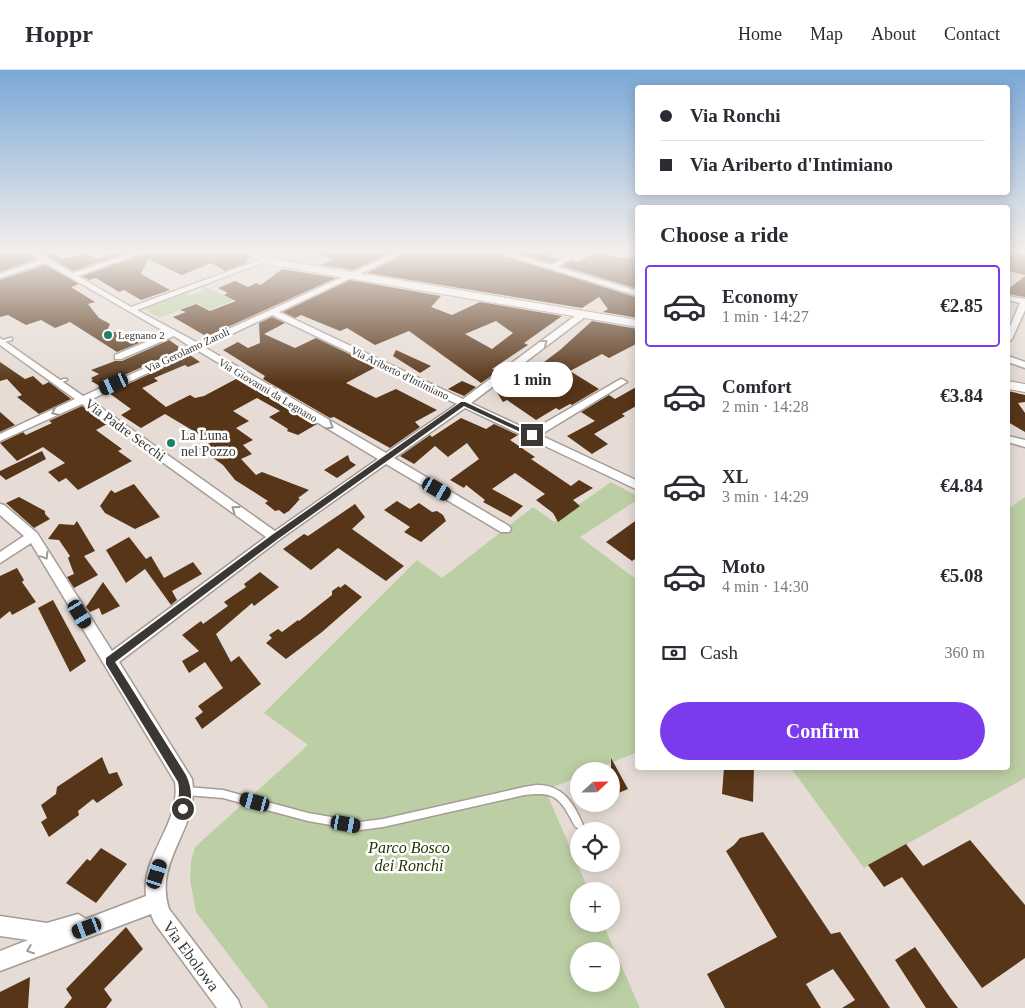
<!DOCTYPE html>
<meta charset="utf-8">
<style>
body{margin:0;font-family:Georgia,serif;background:#f7f7f7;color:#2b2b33;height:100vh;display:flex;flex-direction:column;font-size:19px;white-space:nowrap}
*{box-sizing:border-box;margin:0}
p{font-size:16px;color:#7c7c81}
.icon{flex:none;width:28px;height:28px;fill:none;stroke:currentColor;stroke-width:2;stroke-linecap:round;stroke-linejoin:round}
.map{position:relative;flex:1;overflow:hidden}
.side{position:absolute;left:635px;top:135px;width:375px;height:565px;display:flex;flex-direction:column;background:#fff;border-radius:5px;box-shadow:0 2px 12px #0003}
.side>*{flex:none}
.guide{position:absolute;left:635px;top:15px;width:375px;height:110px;border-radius:5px;box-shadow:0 2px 12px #0003;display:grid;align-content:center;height:110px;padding:0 25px;background:#fff}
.needle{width:32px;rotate:68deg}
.fabs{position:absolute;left:570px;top:692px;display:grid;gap:10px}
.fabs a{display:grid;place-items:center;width:50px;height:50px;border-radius:50%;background:#fff;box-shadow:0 2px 12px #0003;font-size:25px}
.end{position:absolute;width:22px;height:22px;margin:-11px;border:6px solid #3a3734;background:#fff;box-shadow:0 0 0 2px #fff}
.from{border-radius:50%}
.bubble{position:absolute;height:35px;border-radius:18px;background:#fff;box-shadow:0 2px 12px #0003;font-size:16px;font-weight:700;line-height:35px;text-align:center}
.car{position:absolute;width:15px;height:30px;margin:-15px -8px;border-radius:6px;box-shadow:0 0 4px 1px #0007;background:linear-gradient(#222 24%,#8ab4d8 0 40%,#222 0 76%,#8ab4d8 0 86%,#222 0)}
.guide b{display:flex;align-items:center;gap:18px;height:48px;font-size:19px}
.guide b+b{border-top:1px solid #e1e1e2}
.guide i{width:12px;height:12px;background:#2b2b33}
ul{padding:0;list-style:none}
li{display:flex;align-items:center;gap:15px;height:82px;margin:0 10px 8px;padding:0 15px;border:2px solid transparent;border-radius:5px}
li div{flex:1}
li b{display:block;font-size:19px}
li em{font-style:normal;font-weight:700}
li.active{border-color:#7c3aed}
li>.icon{width:45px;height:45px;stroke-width:1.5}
h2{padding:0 25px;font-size:22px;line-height:60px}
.pay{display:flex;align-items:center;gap:12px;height:55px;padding:0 25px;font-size:19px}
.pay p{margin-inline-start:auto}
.primary-button{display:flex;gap:10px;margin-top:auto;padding:10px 25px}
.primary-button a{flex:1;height:58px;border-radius:30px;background:#7c3aed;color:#fff;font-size:20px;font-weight:700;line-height:58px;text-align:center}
header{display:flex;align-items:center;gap:30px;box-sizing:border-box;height:70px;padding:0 25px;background:#fff;border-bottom:1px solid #e1e1e2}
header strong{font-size:24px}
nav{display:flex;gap:28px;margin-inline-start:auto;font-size:18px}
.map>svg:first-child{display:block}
</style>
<header>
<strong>Hoppr</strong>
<nav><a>Home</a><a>Map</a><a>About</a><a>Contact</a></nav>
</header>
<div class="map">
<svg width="1025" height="938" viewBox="0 0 1025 938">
<rect width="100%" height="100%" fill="#e6dcd5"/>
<path fill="#bccfa4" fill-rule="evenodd" d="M204,216l30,14 -24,10 -14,-7 -37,15 -15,-9 40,-15 5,2 15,-6 -4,-3z
M611,412l26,14v4l-57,37 57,43v172l-45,19h-13v6l-26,10 -6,7 42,97h-10v33h24l37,84h-371l-73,-96 -6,-32 1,-19 4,-14 113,-102 -44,-32 153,-153 25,18 91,-71 21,15zM579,881h32v33h-32z
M1025,427v281l-161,90 -73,-100h217v-259z"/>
<path fill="#573518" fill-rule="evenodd" d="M0,182h26l10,7 -36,13z
M40,182h9l14,7 25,-6 8,6 22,-7 8,1 -53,18z
M147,182h92l11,6 -6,3 5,1 -24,9 -14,-8 -29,12 -34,-16 -7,15 29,16 -29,10 -17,-10 -5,2 -23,-14 -7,2 -7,-4z
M314,182h79l-40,18 -32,-5 11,-5z
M408,182h85l145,46v20l-35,-6 5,-3 -9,-12 -17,11 -215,-35z
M513,182h42l-7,5 11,1 -8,5z
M594,182l33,7 11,-6v36l-76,-23 9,-6 8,2z
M1008,182l17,3v20l-17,-4z
M45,195l34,19 -8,3 24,15 -7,2 11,14 11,6 -4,9 16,-2 17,12 -22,9 -47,-30 -15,6 -14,-8 -15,5 -18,-10 -8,2v-37z
M282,199l54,9 -126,57 -3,-2 -3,2 -31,-18 13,-5 -6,-2 16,-6 14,7 26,-10 -12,-6 4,-2 -10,-5 17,-7 13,6 8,-4 5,2z
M1025,206v21l-17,-3v-5z
M350,210l91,16 -10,11 21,8 28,-13 82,14 -38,27 4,2 -36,24 6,2 -17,12 -72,-52 -34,14 -28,-17 -7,3 -39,-16 -6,3 -12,-6zM496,251l17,12 -21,16 -27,-15z
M272,247l13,6 -21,11 31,14 21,-10 60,29 -30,16 30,15 20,-9 41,21 -22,12 5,5 -30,21 -56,-31 -4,1 -67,-39 2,-3 -42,-26 15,-8 10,6 12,-5 -1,-20z
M592,251l46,8v14l-29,15 -7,-4 -32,17 29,18 -27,16 -2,-1 -11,6 -3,-2 -20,12 -29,-20 -4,2 -7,-11 18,-9 3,2 21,-15 -2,-1 24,-18z
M169,270l13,9 -82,37 -9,-5 2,-1 -2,-2 8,-4 -8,-4 24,-9h7z
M396,280l35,16 -11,7 -27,-17z
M190,285l10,7 -12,5 -3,-2 -31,13 4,3 -16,7 24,19 24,-12 5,3 9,-2 32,-17 20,12 1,-2 60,35 -19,11 -11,-4 1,-2 -19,-12 11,-6 -23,-13 -24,13 16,10 -13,7 17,12 -10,5 9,9 -11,5 15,16 6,-3 47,18 -11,8 2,1 -11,12 -5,3 -5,-4 -4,1 -10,-8 3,-2 -33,-21 -12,-15 -24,-17 13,-6 -47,-28 -24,14 -20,-13 10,-6 -22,-16z
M0,292l25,17 8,-3 10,9 6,-3 22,17 -32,15 -22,-17 5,-2 -15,-16 -7,2z
M462,311l14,6 -12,9 -16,-7z
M638,316v19l-16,9 3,2 -31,18 14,10 -16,10 -25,-18 28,-15 -14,-9 28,-17 6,4z
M1008,321l17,4v7l-7,1 7,10v19l-17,-10z
M82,336l25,18 -11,6 26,19 -4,2 14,10 -54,29 -12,-12 -7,4 -11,-10 17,-9 -22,-16 -26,14 -17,-18 23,-11 3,3 26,-12 -3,-2z
M0,342l15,13 -15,7z
M461,348l25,11 8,-5 24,11 -8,5 25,17 -4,2 40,27 8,-6 14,8 -20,12 7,6 -22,16 -5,-9 -17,-13 9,-6 -30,-21 -23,16 31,17 -12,11 -28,-15 2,-2 -19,-15 -2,3 -14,-8 29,-21 -12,-16 -19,14 -13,-11 -21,18 -14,-8 30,-21 2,2z
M42,381l4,8 -40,21 -6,-5v-4z
M348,385l2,6 6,4 -19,13 -13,-8z
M134,414l26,33 -25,12 -30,-16 -5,-7 11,-16 4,3z
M19,427l26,14v3l5,5 -16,9 -28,-25z
M397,431l13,8 9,-6 13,9 5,-1 6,4 3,6 -25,21 -17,-10 6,-5 -26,-17z
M355,434l10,13 -13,12 52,37 -18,15 -48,-33 -27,22 -28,-21 21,-15 4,2z
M638,449v38l-6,4 -26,-19z
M77,451l18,30 -11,5 14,19 -24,13 -7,-11 7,-3 -6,-16 2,-2 -11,-16 -11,-1 11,-15 15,1z
M129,467l17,22 5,-3 13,22 29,-16 9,12 -30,17 5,9 -6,5 -26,-36 -19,14 -20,-33z
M17,498l7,12 -2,2 14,20 -24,13 -2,-4 -10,8v-43z
M260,502l19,15 -25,19 -2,-3 -36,31 15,28 8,-6 22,28 -59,45 -7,-11 8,-6 -5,-6 25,-18 -18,-26 -16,11 -7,-12 17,-10 -17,-16 19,-14 2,3 25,-18 -4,-4 22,-15 -2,-3z
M103,512l17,24 -18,9 -3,-7 -9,4 -4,-5z
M345,514l17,13 -40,35 -36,27 -20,-16 6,-5 -3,-3 9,-6 4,3 16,-12 1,1 33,-26v-4l7,-5 1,2z
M53,530l33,61 -16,11 -32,-64z
M102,687l7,17 8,-2 6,13 -26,18 -4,-4 -15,12 1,4 -30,22 -8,-15 6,-4 -6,-13 15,-11 1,-7z
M611,688l17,31 -17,7z
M724,698h30l-1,34 -31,-8z
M763,762l68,102 9,-2 50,76h-48l13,-8 -22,-31 -27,15 15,24h-96l-18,-34 70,-37 -51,-86 8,-6 6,-7z
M970,770l55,65v53l-43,30 -80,-111 -18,10 -16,-22 38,-21 17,22z
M101,778l26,16 -31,39 -30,-20 21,-24 3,2z
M126,857l17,22 -39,40 8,11 -6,8h-42l8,-10 -6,-9z
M915,877l34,49 9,12h-32l-31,-48z
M30,907l-2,31h-28v-16z"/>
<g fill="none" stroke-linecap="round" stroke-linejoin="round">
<g stroke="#a59c95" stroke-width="3">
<path id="lane" d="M10,268h2v2l-12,3v-2z
M63,309h4v1l-9,4 -2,-1z
M536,715c26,-1 38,18 47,40l-1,3 -3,1c-5,-2 -6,-7 -9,-12 -12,-23 -21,-25 -46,-22l-141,32 -23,3 -52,-9 -85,-23 -37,-3 -3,-1 -1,-3 1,-3 3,-1 37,3 85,23 52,9 23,-3 141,-32z"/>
</g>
<g stroke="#a59c95" stroke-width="3">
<path id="street" d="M28,182h8l37,21 62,-21h10l-67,24 53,31 150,-55h9l-153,58 61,33 199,-91h9l-127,60 184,87 116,-86h6v4l-114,86 60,28 88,-51 3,-1 5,3 -87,53 98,46v9l-173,-82 -71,50 115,68 2,3 -2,3h-8l-115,-68 -107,76 -160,122 73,117c8,51 -39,80 -23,130l69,91 3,8h-24l-63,-86 -3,-8 -151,57v-20l28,-11 -28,-4v-20l47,7 31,-9 8,5 60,-23c-5,-41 35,-72 29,-114l-144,-239 -31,20v-11l24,-16 -24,-21v-11l4,1 33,28 75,118 154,-114 -184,-133 -82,37v-7l75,-35 -75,-54v-7l83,58 108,-49 -17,-11 -53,23h-6v-4l52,-22 -122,-70 -45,15v-4l40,-14zM272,245l185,89 -71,49 -182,-106zM197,280l181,109 -103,72 -185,-131z
M495,182h11l45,13 22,-13h8l-23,15 80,24v5z
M1008,226l17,3v11l-13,29 -4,3v-11l12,-28 -12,-3z
M1008,286l17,6v6l-17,-6z
M1008,366l17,4v7l-17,-5z"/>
</g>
<g stroke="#a59c95" stroke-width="2">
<path id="secondary" d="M241,182h13l14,6 370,62v7l-373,-63z
M1008,311l17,3v8l-17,-3z"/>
</g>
<use href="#lane" fill="#fff" fill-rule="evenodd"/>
<use href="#street" fill="#fff" fill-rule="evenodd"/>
<use href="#secondary" fill="#fff" fill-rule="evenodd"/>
</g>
<defs><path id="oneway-chevron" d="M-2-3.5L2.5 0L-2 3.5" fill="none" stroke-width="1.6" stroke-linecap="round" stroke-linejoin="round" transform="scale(1.25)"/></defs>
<g stroke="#9c9b9a">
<use href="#oneway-chevron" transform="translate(544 273) rotate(-37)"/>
<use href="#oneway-chevron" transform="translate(55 342) rotate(155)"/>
<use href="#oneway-chevron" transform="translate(330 356) rotate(31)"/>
<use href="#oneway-chevron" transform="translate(235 439) rotate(-144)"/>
<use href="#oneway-chevron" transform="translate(45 486) rotate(59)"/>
<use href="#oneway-chevron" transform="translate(30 880) rotate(159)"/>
</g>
<linearGradient id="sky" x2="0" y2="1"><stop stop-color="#7aa8d6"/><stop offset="0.58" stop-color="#f4efec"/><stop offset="1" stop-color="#f4efec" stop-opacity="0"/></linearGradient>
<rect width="1025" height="313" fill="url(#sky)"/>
<path fill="#3a3734" d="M461,332h4l70,33 -6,1 -65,-30 -186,133 -163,123 71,113c6,13 7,25 1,38l-4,1 -4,-1c-3,-10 2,-20 -1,-31l-72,-118v-6l166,-123z"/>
<g fill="#198460" stroke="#fff" stroke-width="2">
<circle cx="108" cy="265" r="5"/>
<circle cx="171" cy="373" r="5"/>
</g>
<g text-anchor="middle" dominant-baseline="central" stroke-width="5" stroke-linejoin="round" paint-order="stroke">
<g font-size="11" fill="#3a3734" stroke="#fff" text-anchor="start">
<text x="118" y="265">Legnano 2</text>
</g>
<g font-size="11" fill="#3a3734" stroke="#fff">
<text transform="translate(187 280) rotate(-25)">Via Gerolamo Zaroli</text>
<text transform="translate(400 303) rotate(26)">Via Ariberto d'Intimiano</text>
<text transform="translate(268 320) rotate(31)">Via Giovanni da Legnano</text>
</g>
<g font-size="14" fill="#3a3734" stroke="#fff">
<text transform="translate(125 360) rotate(36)">Via Padre Secchi</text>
</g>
<g font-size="14" fill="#3a3734" stroke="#fff" text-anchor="start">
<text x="181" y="365">La Luna<tspan x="181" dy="16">nel Pozzo</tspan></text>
</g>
<g font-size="16" font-style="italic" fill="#263603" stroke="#fff">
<text x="409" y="777">Parco Bosco<tspan x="409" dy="18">dei Ronchi</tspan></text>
</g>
<g font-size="16" fill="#3a3734" stroke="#fff">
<text transform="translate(191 886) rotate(53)">Via Ebolowa</text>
</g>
</g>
</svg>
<div class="fabs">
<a><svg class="needle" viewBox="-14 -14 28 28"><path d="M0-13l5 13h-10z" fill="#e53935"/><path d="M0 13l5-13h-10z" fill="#7c7c81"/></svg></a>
<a><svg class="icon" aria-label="locate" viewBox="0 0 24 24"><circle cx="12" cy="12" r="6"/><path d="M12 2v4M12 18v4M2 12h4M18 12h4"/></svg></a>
<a>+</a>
<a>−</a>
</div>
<i class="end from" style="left:183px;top:739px"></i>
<i class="end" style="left:532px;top:365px"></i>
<div class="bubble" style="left:491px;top:292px;width:82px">1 min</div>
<i class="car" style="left:114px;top:314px;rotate:245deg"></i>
<i class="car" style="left:437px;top:419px;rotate:120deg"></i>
<i class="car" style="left:80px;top:544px;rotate:149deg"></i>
<i class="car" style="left:255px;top:732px;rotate:285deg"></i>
<i class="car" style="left:346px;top:754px;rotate:100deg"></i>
<i class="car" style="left:157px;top:804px;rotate:18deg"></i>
<i class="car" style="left:87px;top:858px;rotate:249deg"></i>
<div class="guide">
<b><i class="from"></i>Via Ronchi</b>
<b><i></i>Via Ariberto d'Intimiano</b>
</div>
<section class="side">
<h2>Choose a ride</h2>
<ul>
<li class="active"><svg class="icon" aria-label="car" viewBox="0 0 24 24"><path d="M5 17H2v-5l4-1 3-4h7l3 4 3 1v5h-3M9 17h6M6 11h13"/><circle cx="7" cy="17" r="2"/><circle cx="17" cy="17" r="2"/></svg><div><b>Economy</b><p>1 min · 14:27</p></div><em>€2.85</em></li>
<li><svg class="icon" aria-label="car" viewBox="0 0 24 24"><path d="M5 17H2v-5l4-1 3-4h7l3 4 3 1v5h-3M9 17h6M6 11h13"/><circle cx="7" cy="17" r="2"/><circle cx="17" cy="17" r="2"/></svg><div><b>Comfort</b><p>2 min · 14:28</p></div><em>€3.84</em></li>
<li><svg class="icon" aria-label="car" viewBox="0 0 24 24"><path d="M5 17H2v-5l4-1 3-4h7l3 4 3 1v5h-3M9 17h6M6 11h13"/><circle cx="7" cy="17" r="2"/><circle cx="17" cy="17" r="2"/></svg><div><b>XL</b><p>3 min · 14:29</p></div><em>€4.84</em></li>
<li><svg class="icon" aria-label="car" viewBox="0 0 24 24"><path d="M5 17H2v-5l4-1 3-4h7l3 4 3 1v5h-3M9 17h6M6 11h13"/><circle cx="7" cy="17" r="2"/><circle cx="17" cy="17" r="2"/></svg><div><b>Moto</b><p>4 min · 14:30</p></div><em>€5.08</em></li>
</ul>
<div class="pay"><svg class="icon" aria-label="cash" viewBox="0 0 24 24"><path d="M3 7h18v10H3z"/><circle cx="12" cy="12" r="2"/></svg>Cash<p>360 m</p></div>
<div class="primary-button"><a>Confirm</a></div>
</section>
</div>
